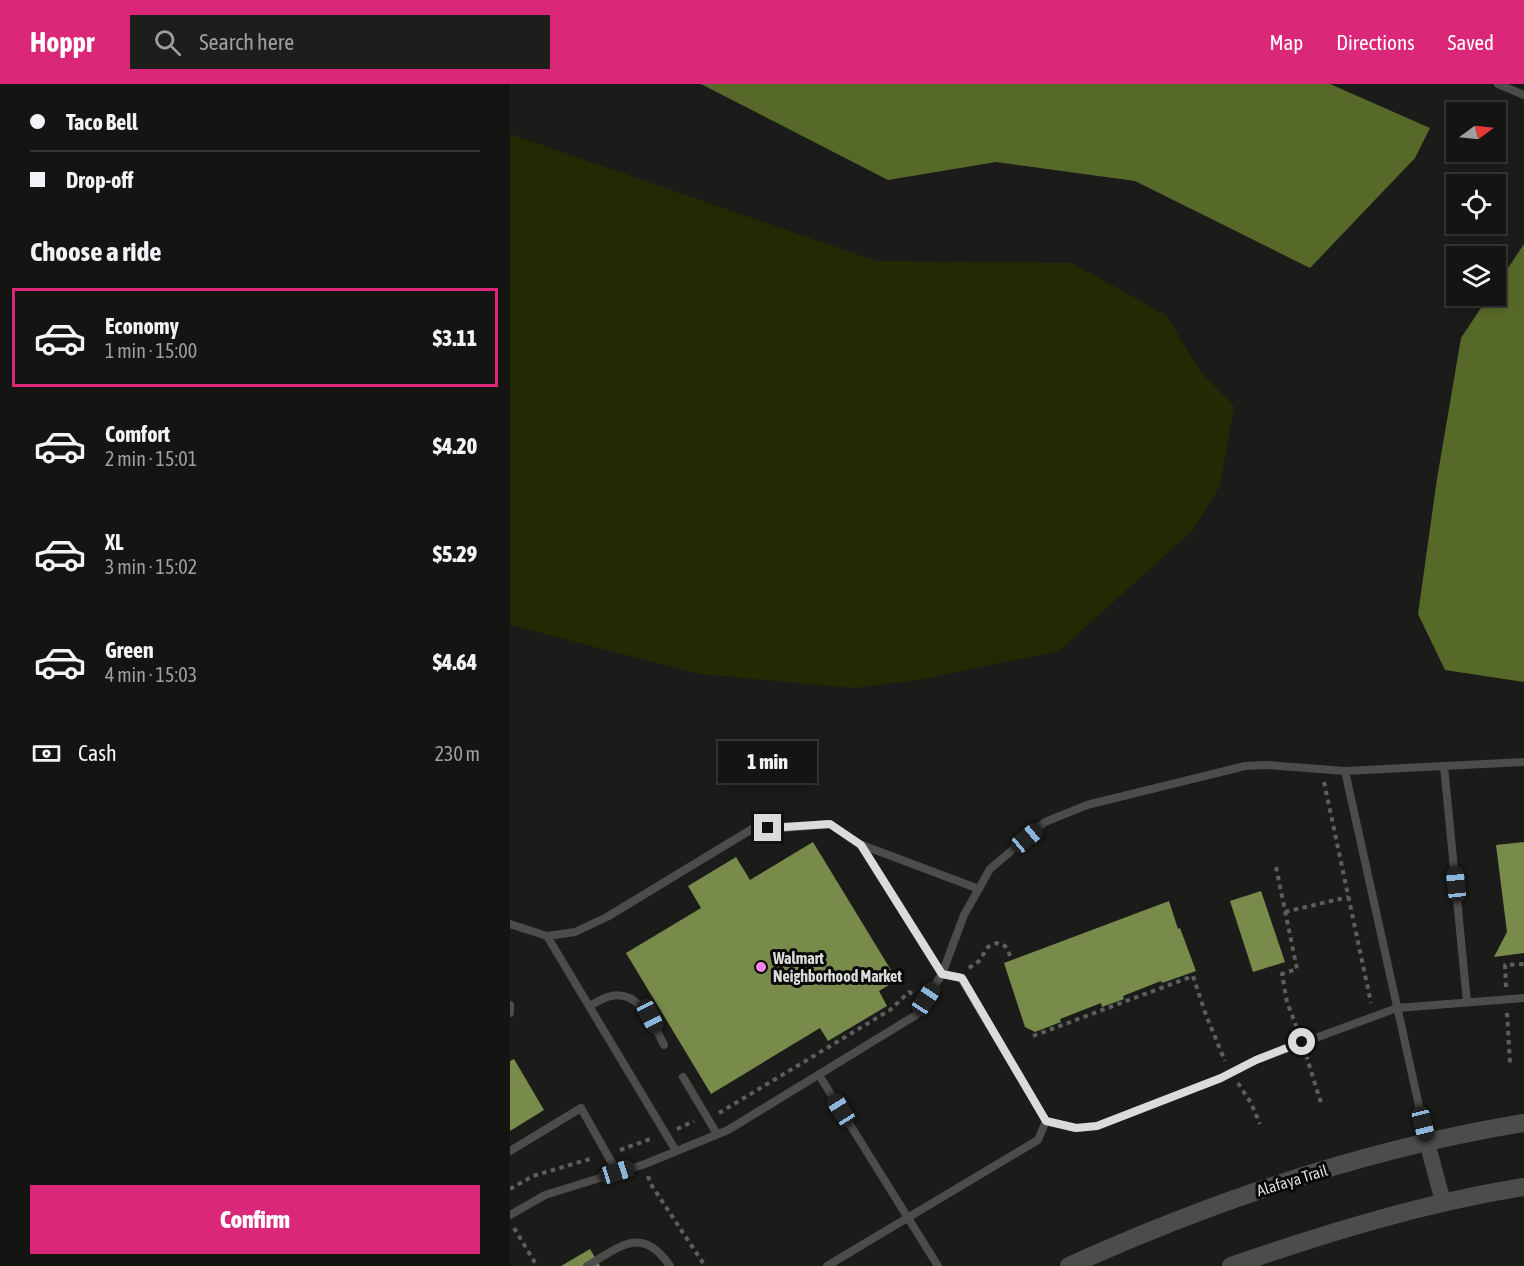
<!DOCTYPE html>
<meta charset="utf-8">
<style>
body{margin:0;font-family:"Asap Condensed",sans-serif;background:#1d1e1c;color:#f1f3f6;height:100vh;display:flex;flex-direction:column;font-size:22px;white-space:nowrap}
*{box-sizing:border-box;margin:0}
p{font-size:20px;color:#9d9fa0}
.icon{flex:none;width:33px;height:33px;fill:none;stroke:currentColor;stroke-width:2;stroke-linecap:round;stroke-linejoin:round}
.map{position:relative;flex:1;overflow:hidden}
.panel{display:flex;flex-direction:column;background:#141513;width:510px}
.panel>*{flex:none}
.guide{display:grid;align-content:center;height:132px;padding:0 30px;background:#141513}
.needle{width:39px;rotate:75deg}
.buttons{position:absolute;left:936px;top:18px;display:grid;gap:12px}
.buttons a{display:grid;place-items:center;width:60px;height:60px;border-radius:0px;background:#141513;box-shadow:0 3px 9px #0003,0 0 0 2px #333433;font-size:30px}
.end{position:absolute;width:27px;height:27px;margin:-14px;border:8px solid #dbdcda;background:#111;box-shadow:0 0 0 3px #111}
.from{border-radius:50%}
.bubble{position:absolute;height:42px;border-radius:0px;background:#141513;box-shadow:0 3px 9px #0003,0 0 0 2px #333433;font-size:20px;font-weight:800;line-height:42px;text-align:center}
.car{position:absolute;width:18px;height:36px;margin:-18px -9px;border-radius:8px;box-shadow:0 0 4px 2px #0007;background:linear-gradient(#222 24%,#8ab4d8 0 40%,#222 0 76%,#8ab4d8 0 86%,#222 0)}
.guide b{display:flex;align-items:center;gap:21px;height:57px;font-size:22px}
.guide b+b{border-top:2px solid #333433}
.guide i{width:15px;height:15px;background:#f1f3f6}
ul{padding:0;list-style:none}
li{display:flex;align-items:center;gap:18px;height:99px;margin:0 12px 9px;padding:0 18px;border:3px solid transparent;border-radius:0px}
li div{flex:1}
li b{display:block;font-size:22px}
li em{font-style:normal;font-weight:800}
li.on{border-color:#db2777}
li>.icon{width:54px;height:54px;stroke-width:1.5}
h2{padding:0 30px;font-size:27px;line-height:72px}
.pay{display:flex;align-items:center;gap:15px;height:66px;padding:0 30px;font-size:22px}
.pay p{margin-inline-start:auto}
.button{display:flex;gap:12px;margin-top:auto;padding:12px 30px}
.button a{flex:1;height:69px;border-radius:0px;background:#db2777;color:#fff;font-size:24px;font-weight:800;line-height:69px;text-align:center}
header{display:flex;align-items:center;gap:36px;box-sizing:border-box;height:84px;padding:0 30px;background:#db2777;color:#fff}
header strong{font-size:28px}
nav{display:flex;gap:33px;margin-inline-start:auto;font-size:21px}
.search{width:420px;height:54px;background:#1d1e1c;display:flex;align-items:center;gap:15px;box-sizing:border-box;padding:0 21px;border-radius:0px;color:#9d9fa0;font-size:22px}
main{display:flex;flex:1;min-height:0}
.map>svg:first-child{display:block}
</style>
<header>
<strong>Hoppr</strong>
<div class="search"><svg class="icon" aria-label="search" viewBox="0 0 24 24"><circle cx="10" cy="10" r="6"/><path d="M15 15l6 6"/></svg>Search here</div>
<nav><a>Map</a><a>Directions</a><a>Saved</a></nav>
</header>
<main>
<section class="panel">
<div class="guide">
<b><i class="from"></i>Taco Bell</b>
<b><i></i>Drop-off</b>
</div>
<h2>Choose a ride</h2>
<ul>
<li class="on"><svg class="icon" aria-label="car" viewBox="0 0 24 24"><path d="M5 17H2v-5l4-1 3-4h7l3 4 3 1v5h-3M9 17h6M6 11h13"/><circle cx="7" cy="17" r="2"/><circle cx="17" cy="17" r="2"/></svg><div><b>Economy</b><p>1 min · 15:00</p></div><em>$3.11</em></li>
<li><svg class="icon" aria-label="car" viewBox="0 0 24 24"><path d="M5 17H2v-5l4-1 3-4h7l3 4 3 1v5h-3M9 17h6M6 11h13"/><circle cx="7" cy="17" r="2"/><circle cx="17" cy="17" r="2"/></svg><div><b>Comfort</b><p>2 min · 15:01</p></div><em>$4.20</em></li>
<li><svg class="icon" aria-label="car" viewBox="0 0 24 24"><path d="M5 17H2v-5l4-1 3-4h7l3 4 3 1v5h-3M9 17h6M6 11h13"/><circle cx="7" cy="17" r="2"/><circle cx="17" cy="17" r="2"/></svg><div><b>XL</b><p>3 min · 15:02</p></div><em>$5.29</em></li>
<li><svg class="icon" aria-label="car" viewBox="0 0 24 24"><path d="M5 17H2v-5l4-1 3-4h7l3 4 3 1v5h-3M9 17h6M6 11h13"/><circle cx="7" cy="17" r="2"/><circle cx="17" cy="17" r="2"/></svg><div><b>Green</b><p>4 min · 15:03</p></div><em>$4.64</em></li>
</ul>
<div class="pay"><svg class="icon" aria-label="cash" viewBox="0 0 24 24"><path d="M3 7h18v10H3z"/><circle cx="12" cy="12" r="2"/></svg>Cash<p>230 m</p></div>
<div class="button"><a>Confirm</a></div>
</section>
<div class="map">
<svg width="1014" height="1182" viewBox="0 0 1014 1182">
<rect width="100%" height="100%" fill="#1b1c19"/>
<path fill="#212a03" d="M0,50l366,127 196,2 94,52 36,59 32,32 -14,80 -28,45 -133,120 -135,28 -70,9 -154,-14 -190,-49z"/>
<path fill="#576929" d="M191,0h629l100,44 -15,30 -105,110 -175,-87 -139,-19 -108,18z
M1014,160v438l-79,-12 -27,-56 19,-135 24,-141 28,-42h7v-10z"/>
<path fill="#788b4b" d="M303,758l84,138 -18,11 8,15 -59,35 -8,-13 -109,66 -85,-141 75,-45 -13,-22 48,-29 14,23z
M1014,758v111l-30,4 13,-25 -11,-87z
M751,807l24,71 -32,10 -23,-71z
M659,817l9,28 2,-1 16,43 -34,12 -1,-2 -38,15 1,3 -22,8 -1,-4 -41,16 1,3 -26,10 -10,-5 -21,-64z
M4,975l30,51 -34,21v-70z
M80,1165l10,17h-39z"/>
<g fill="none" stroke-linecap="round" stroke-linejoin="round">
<path stroke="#5e5f5c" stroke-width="4" stroke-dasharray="4.5 4.5" stroke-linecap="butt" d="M814,698l47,221
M766,783l21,102 -15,5 5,28 11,29
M775,828l63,-15
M459,884l10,-7 9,-14 9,-4 8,3 6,11
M996,903l-1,-22 19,-1
M997,929l3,50
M523,952l160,-60 13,39 19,46
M796,971l16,51
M728,999l13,20 9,21
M209,1029l171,-103 19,-18 6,3
M167,1045l17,-8
M110,1066l33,-12
M138,1092l2,7 55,83
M0,1105l23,-13 60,-18
M4,1144l23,38"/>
<path stroke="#4c4d4a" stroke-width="8" d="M988,0l26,11
M934,682l23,236
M835,687l82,371
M352,761l117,44
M0,840l37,12 28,-4 32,-15 145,-88 32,-1 46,-4 31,21 81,129 19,4 85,143 30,7 21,-2 124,-48 35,-18 141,-52 127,-10
M37,852l129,215
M0,921v8
M79,922c7,-3 15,-9 22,-10 29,-6 43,29 53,49
M309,991l119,191
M173,993l34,57
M0,1067l71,-43 36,64
M0,1131l35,-20 100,-31 83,-34 188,-115 26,-41 22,-59 26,-46 55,-47 42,-17 158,-39 22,-1 78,6 179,-9
M77,1182c34,-20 55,-41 83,0
M317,1182l211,-126 8,-19"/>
<path stroke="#4c4d4a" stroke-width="16" d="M917,1058l16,60"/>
<path stroke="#4c4d4a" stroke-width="18" d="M559,1182c146,-66 296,-117 455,-143
M721,1182c95,-33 193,-63 293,-79"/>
</g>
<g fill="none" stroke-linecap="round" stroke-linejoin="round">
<path stroke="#dbdcda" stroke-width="8" d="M258,744l62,-4 31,21 81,129 20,4 84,143 30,7 21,-2 124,-48 35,-18 46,-18"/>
</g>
<circle fill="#f987e9" stroke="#060706" stroke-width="2" cx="251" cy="883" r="6"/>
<g text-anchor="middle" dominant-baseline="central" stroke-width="6" stroke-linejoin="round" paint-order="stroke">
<g font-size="16" font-weight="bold" fill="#dbdcda" stroke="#060706" text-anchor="start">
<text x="263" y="874">Walmart<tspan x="263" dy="18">Neighborhood Market</tspan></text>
</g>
<g font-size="16" fill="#dbdcda" stroke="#060706">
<text transform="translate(782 1096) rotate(-17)">Alafaya Trail</text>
</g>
</g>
</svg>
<div class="buttons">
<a><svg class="needle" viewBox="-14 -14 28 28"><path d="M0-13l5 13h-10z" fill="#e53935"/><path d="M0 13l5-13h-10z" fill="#9d9fa0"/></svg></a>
<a><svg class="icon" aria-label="locate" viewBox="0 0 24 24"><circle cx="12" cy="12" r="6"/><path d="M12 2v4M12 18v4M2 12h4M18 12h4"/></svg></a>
<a><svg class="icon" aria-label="layers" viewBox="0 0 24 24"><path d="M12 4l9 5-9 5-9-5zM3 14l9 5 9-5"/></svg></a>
</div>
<i class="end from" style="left:792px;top:958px"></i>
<i class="end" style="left:258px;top:744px"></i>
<div class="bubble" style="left:208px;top:657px;width:99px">1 min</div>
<i class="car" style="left:517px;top:754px;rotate:50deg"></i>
<i class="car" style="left:946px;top:800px;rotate:354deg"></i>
<i class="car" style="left:416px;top:915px;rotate:33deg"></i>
<i class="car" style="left:140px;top:932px;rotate:153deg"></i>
<i class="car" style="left:331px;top:1026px;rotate:328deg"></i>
<i class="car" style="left:913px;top:1040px;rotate:166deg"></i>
<i class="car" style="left:107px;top:1088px;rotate:73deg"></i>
</div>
</main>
